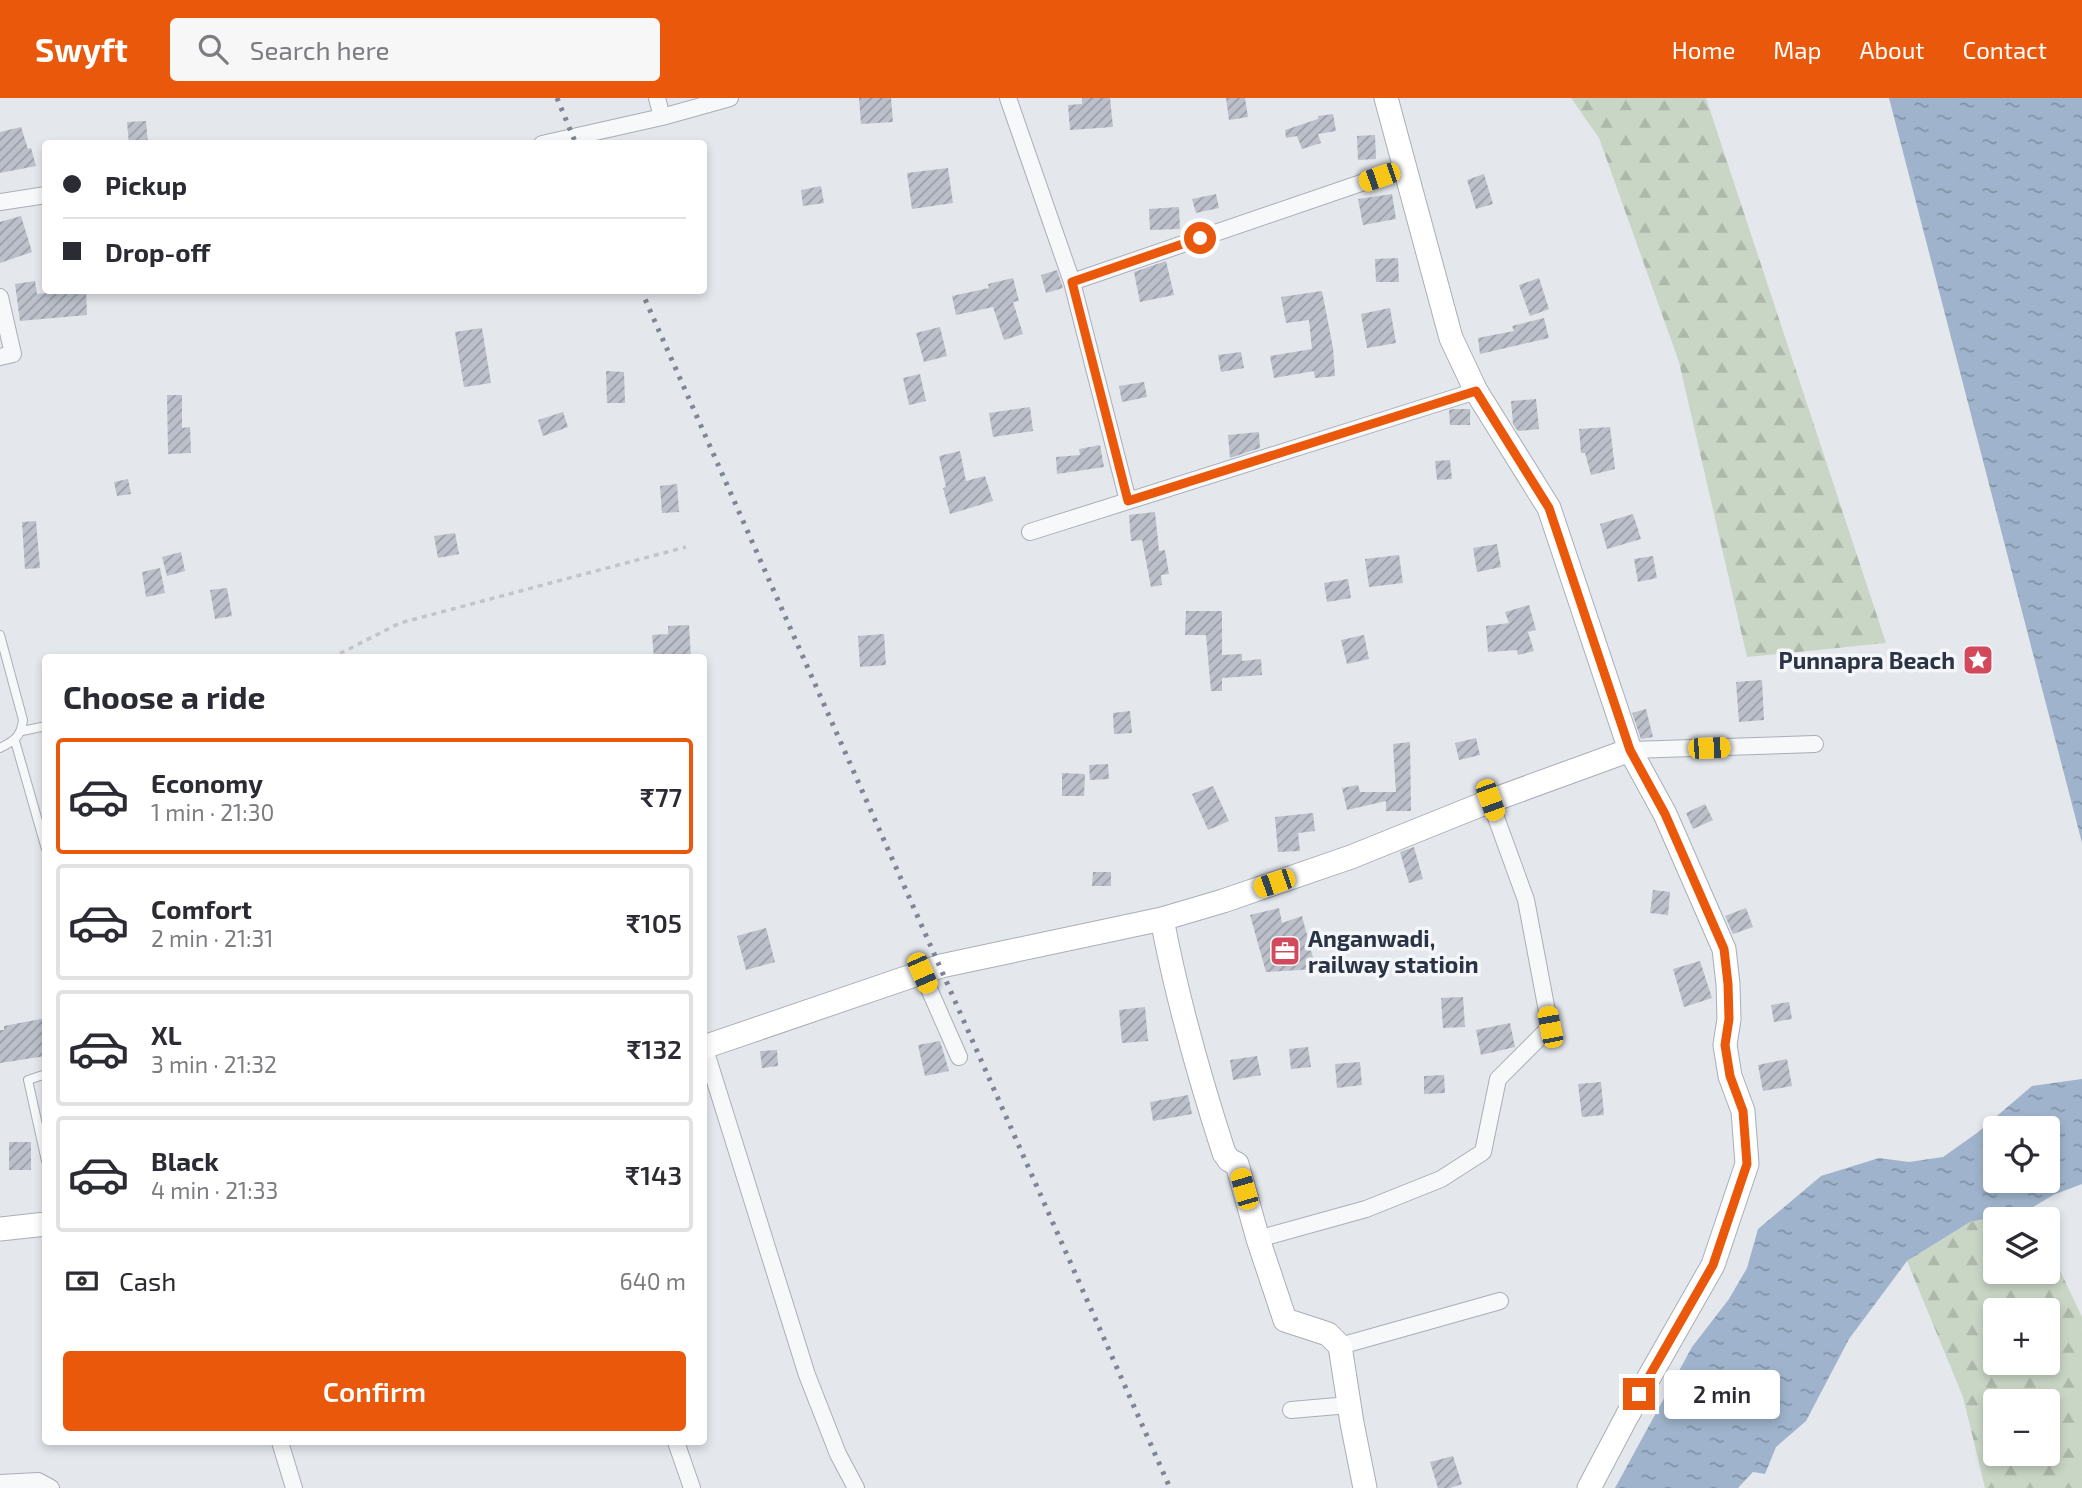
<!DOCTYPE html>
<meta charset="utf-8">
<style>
body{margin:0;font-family:"Exo 2",sans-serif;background:#f7f7f7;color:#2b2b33;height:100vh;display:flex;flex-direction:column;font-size:26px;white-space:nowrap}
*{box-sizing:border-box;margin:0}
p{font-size:23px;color:#7c7c81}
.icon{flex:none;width:38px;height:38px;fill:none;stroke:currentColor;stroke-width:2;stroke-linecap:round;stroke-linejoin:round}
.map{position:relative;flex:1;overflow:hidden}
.panel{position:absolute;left:42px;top:556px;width:665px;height:791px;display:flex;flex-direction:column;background:#fff;border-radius:7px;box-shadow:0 4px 10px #0003}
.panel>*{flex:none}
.guide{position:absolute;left:42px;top:42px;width:665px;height:154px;border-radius:7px;box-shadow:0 4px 10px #0003;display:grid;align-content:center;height:154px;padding:0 21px;background:#fff}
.buttons{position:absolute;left:1983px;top:1018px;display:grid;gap:14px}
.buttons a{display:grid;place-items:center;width:77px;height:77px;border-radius:7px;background:#fff;box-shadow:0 4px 10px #0003;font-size:35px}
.end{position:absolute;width:32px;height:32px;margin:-16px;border:9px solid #ea580c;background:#fff;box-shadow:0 0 0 4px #fff}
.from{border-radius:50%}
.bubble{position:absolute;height:49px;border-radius:7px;background:#fff;box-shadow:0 4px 10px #0003;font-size:23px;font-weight:600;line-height:49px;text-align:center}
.car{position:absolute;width:21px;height:42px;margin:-21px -10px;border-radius:9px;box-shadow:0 0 5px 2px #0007;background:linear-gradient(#f5c518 24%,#345 0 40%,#f5c518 0 76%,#345 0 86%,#f5c518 0)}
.guide b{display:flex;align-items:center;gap:24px;height:66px;font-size:26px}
.guide b+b{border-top:2px solid #e1e1e2}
.guide i{width:18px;height:18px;background:#2b2b33}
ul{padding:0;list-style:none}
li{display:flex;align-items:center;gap:21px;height:116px;margin:0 14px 10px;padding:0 7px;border:4px solid #e1e1e2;border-radius:7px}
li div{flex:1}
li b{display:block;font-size:26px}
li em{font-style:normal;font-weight:600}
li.selected{border-color:#ea580c}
li>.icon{width:63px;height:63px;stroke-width:1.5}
h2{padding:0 21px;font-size:32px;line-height:84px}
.pay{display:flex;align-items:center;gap:18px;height:77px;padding:0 21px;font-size:26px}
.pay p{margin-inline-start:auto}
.button{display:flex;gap:14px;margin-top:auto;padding:14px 21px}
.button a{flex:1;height:80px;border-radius:7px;background:#ea580c;color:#fff;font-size:28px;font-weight:600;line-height:80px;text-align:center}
header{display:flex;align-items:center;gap:42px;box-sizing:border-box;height:98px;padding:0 35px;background:#ea580c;color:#fff}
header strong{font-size:33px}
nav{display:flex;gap:38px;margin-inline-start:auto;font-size:24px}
.search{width:490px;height:63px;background:#f7f7f7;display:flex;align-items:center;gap:18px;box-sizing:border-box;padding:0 24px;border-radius:7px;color:#7c7c81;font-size:26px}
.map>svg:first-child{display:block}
</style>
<header>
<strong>Swyft</strong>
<div class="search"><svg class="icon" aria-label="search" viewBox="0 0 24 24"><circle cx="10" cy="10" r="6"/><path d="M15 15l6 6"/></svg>Search here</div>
<nav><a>Home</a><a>Map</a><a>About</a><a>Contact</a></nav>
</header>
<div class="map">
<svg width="2082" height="1390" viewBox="0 0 2082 1390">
<defs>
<pattern id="forest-firs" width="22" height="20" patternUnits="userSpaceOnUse" patternTransform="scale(1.75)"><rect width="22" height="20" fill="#c9d6c5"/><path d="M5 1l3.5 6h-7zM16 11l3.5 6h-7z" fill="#adb8ab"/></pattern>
<pattern id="water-ripples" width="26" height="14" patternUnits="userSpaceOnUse" patternTransform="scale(1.75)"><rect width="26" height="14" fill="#9fb4cc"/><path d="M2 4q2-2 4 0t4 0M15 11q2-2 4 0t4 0" fill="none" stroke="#8293a7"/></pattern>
<pattern id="building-hatch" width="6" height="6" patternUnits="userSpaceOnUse" patternTransform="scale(1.75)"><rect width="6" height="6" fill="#bbc0ca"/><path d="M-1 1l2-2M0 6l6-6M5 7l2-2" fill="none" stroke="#989da6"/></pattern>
</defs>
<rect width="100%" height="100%" fill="#e4e7ec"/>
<path fill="url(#forest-firs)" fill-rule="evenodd" d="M1571,0h135l180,545 -139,14 -68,-295 -80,-224z
M2030,1111l6,11h-41v52h53v-27l34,72v171h-97l-22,-91 -56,-136 63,-39zM1995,1213h53v52h-53zM1995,1304h53v52h-53z"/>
<path fill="url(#water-ripples)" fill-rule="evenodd" d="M1889,0h193v745z
M2082,981v105l-29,11 -23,14 -60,13 -63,39 -58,78 -43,82 -30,26 -11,27 -12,-2 -15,16h-123l77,-141 37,-48 18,-31 11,-39 63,-53 58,-18 30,4 34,-5 34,-24 55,-47zM1995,1031h53v52h-53z"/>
<path fill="url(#building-hatch)" d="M859,0h32l2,24 -32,2z
M1082,0h28l3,29 -43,3 -2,-25 14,-1z
M1226,0h19l3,19 -19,3z
M1333,16l3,17 -18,3 3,9 -19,6 -5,-13 -11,2 -1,-8 33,-11v-3z
M146,23l2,23h-19l-2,-22z
M21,29l7,22 3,-1 5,18 -36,7v-41z
M1375,37l1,24 -18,1 -1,-24z
M948,70l5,35 -41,6 -5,-36z
M1484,76l9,30 -17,5 -9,-29z
M821,88l3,17 -21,3 -2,-16z
M1216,96l3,14 -23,5 -4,-14z
M1392,96l4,25 -33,6 -5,-26z
M1179,109l1,22 -30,1 -1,-21z
M21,118l11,36 -32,11v-41z
M1398,160l1,24h-23l-1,-23z
M1166,163l8,34 -34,7 -6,-30z
M1057,172l6,18 -17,5 -5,-18z
M1013,180l6,23 -6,1 10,32 -19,6 -11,-33 -37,8 -4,-19 37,-8 -1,-4z
M1539,180l10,31 -19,7 -11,-31z
M35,183l2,13 49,-4 1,25 -67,6 -5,-37z
M1322,193l11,57 2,28 -20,2 -1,-7 -40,7 -4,-22 42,-7 -3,-29 -23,3 -5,-26z
M1390,210l6,35 -29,5 -6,-34z
M1544,220l5,20 -69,16 -2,-16 36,-7 -2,-5z
M940,229l7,29 -23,6 -8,-29z
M482,230l9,55 -27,4 -9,-55z
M1241,254l3,16 -23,4 -3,-17z
M606,273l18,1 1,31h-18z
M920,276l6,27 -17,4 -6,-27z
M1144,284l3,15 -25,5 -3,-16z
M167,297h15v33l8,-1 1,26 -23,1z
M1536,301l3,30 -21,2 -5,-7 -2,-23z
M1030,309l3,24 -40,6 -4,-24z
M1453,311h17v16h-20l-1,-15z
M563,314l5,15 -25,9 -5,-16z
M1610,329l5,42 -24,6 -6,-22h-4l-2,-24z
M1259,334l1,16 -30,10 -2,-23z
M1100,347l4,22 -47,7 -1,-17 24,-2 -1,-6z
M960,353l6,30 19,-5 8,25 -43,13 -7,-26 3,-1 -7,-31z
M1450,362l2,19 -15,1 -2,-19z
M128,381l3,15 -14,2 -3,-14z
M677,386l2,28 -17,1 -2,-27z
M1155,414l4,39 6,-1 4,24 -8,1 1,10 -11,2 -9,-47 -11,1 -2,-26z
M1633,416l8,25 -34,10 -7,-25z
M36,423l4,47 -15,1 -3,-47z
M455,435l4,21 -21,4 -4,-22z
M1497,446l4,23 -24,5 -4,-24z
M181,454l4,19 -18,5 -5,-19z
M1399,457l4,28 -34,4 -4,-28z
M1653,458l4,22 -19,4 -4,-23z
M160,470l5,25 -19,4 -4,-25z
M1348,481l3,19 -24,4 -3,-19z
M227,490l5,28 -17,3 -5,-29z
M1529,507l7,25 -8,2 6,19 -16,4 -1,-5 -29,2 -2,-26 23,-3 -4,-11z
M1186,513h36v44l20,-1v7l19,-2 1,16 -40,3v13h-11l-5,-56h-21z
M689,527l2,33h-37l-2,-23 16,-1v-8z
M884,536l2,31 -26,2 -2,-31z
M1364,537l5,24 -22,5 -6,-24z
M1762,582l2,40 -25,2 -3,-40z
M1646,611l7,28 -12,2 -9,-26z
M1130,613l2,22 -18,1 -1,-21z
M1476,640l4,17 -21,5 -4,-17z
M1410,644l1,69h-25v-10l-39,9 -5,-22 16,-3 2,7h36l-3,-48z
M1108,666l1,15 -19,1 -1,-15z
M1062,675l23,1 -1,22h-22z
M1213,688l16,35 -21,9 -16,-36z
M1705,706l8,16 -20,9 -7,-16z
M1313,715l2,18 -17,2 2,18 -22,1 -3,-35z
M1414,749l9,32 -14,4 -9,-31z
M1093,774h18v14h-19z
M1653,792l17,2 -2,23 -18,-2z
M1279,810l3,15 20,-7 14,53 -50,3 -16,-57z
M1746,810l7,19 -20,7 -8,-18z
M766,830l9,34 -29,8 -9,-34z
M1700,863l12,37 -28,9 -11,-38z
M1463,899l2,30 -22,1 -2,-30z
M1789,904l3,17 -18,3 -3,-17z
M1145,909l3,34 -26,2 -3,-33z
M46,920v38l-46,7v-33h4v-4z
M1510,925l5,24 -34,8 -5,-25z
M940,943l9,30 -24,5 -7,-31z
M1308,949l3,20 -20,2 -2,-20z
M777,952l1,16 -16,2 -2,-17z
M1257,958l4,19 -28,5 -3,-20z
M1787,961l5,27 -29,5 -5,-26z
M1360,964l2,23 -25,3 -2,-24z
M1444,977l1,18 -21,1v-18z
M1601,984l3,33 -22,2 -4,-33z
M1188,997l4,19 -39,7 -3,-19z
M9,1044h22v28h-22z
M1453,1358l9,28 -12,4h-12l-8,-26z"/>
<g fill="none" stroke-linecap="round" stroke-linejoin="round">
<g stroke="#a9aeb7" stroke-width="10">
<path id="lane" d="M0,537l23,85c-2,17 -9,21 -23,28
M22,633l24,-5
M15,643l31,108
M46,976l-18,6 18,81"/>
</g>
<g stroke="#a9aeb7" stroke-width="18">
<path id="street" d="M657,0l5,19
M1008,0l64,184 56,219
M542,46l120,-27 68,-19
M0,104l46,-7
M1072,184l333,-114
M0,199l13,57 -13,3
M1030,434l446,-141
M1630,652l185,-6
M922,875l37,84
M704,948l103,329 31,79 18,34
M1258,1141l108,-30 75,-30 42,-27 15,-73 52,-52 -24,-127 -36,-99
M1340,1248l160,-45
M1291,1312l58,-5
M280,1344l14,46
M676,1344l16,46
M0,1385l38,-2 13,7"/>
</g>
<g stroke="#a9aeb7" stroke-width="25">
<path id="secondary" d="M1386,0l65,240 25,53 73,117 81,242 35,64 59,135 4,35 1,35 -4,26 5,31 13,35 4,53 -34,101 -86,151 -38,72
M1162,821c15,79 37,157 62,234l5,7 8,4 21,75 27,81 43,14 12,12 12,77 13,65
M704,949l237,-81 221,-47 61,-18 128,-44 139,-56 140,-51
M0,1131l46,-5"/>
</g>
<path stroke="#c2c5cb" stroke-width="3.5" stroke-dasharray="5 5" stroke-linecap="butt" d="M331,560l69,-35 286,-76"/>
<use href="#lane" stroke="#f7f8fa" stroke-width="8"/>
<use href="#street" stroke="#f7f8fa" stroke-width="16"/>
<use href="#secondary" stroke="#fff" stroke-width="23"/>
<path stroke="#7d8696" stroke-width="5" stroke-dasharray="3.5 7" stroke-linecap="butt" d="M557,0l19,46
M641,192l529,1198"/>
</g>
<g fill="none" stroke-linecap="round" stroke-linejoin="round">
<path stroke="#ea580c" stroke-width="9" d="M1200,140l-128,44 56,219 348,-110 73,117 81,242 35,64 59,135 4,35 1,35 -4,26 5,31 13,35 4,53 -34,101 -74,129"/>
</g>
<defs>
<g id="sight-square" transform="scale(1.575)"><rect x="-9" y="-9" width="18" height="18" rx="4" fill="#d1495b" stroke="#f4f6f9"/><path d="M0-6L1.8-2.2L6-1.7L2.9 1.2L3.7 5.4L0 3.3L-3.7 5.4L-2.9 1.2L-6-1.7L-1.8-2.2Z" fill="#fff"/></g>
<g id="office-square" transform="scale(1.575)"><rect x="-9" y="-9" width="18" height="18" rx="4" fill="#d1495b" stroke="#f4f6f9"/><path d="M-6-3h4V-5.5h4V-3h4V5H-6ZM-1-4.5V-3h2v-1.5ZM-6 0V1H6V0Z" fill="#fff"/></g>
</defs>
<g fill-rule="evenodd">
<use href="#sight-square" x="1978" y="562"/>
<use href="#office-square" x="1285" y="853"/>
</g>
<g text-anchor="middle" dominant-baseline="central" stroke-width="7" stroke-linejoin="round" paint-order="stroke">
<g font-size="23" font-weight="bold" fill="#2b3445" stroke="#f4f6f9" text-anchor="end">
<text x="1955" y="562">Punnapra Beach</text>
<text x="1308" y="840" text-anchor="start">Anganwadi,<tspan x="1308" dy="26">railway statioin</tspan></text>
</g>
</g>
</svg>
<div class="buttons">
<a><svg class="icon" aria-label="locate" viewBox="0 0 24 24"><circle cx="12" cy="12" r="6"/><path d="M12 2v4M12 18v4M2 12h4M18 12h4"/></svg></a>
<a><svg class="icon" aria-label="layers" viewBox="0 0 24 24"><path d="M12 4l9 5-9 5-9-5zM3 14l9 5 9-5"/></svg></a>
<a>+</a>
<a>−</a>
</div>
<i class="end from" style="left:1200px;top:140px"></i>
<i class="end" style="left:1639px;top:1296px"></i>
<div class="bubble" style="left:1664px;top:1272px;width:116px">2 min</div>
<i class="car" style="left:1379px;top:79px;rotate:251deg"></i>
<i class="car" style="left:1709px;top:650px;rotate:88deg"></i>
<i class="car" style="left:1490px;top:702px;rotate:160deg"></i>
<i class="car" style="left:1274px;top:785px;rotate:251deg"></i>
<i class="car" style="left:922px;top:875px;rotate:156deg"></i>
<i class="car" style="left:1550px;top:929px;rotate:349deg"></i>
<i class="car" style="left:1244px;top:1091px;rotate:344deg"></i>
<div class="guide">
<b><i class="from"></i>Pickup</b>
<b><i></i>Drop-off</b>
</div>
<section class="panel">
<h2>Choose a ride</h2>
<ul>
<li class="selected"><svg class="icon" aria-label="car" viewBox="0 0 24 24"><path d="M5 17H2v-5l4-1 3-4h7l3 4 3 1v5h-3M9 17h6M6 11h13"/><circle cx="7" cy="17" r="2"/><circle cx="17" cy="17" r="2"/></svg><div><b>Economy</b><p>1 min · 21:30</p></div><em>₹77</em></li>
<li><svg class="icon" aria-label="car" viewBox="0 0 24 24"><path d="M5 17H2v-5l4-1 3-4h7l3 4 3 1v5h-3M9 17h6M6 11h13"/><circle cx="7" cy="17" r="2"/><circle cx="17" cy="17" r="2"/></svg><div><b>Comfort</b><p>2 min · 21:31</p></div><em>₹105</em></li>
<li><svg class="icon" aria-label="car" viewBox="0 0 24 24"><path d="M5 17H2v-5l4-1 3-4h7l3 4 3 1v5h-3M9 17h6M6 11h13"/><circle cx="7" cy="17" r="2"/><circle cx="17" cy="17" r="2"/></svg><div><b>XL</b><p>3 min · 21:32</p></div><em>₹132</em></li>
<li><svg class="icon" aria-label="car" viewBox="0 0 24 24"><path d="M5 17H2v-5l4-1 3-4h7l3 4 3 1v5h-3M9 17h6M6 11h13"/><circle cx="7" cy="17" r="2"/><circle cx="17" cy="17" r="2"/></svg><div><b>Black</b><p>4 min · 21:33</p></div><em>₹143</em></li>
</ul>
<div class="pay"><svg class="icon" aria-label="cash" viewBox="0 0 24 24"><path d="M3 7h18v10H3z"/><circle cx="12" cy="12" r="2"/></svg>Cash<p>640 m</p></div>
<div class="button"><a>Confirm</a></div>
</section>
</div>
